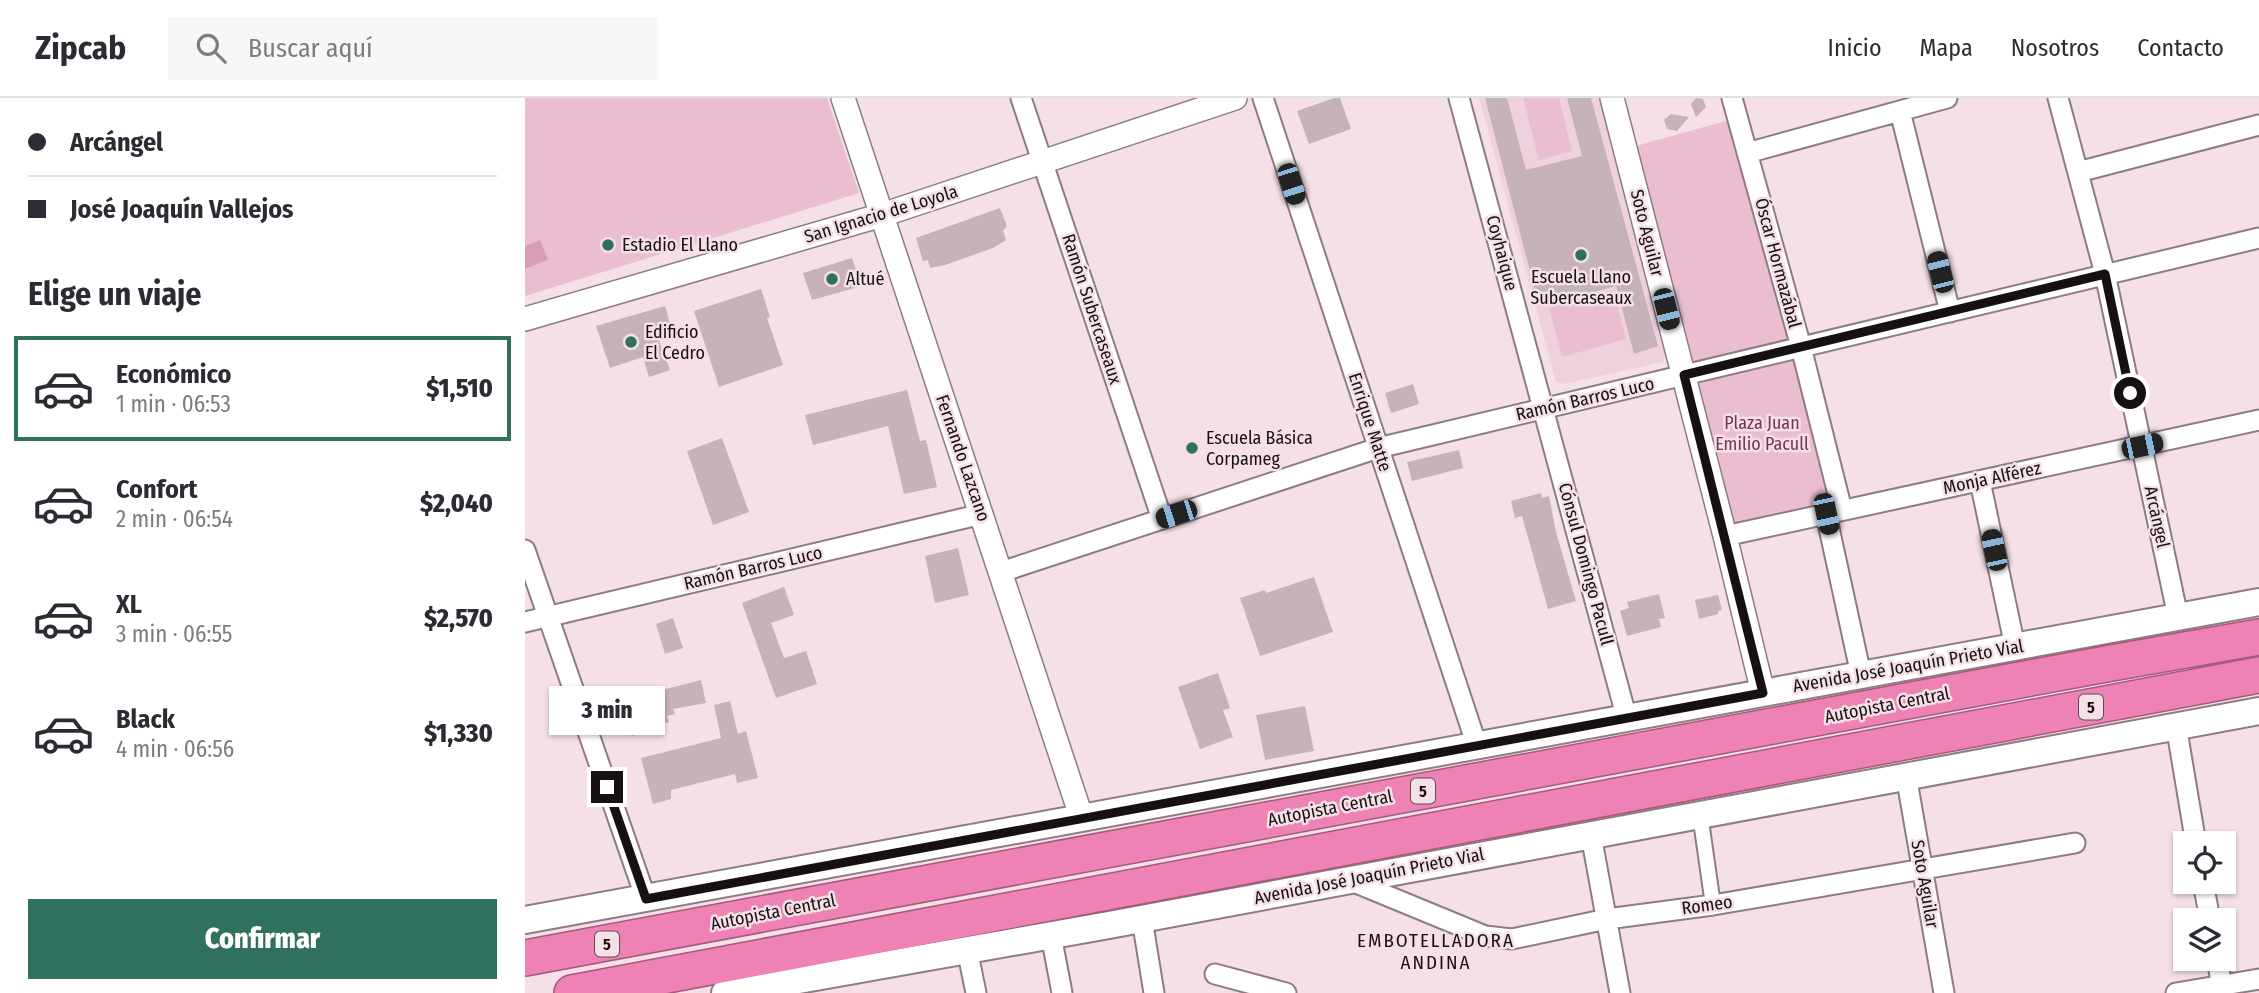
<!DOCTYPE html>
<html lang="es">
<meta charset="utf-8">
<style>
body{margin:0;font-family:"Fira Sans Condensed",sans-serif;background:#f7f7f7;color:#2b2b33;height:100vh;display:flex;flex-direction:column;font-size:26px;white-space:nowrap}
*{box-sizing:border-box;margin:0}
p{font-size:23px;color:#7c7c81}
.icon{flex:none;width:38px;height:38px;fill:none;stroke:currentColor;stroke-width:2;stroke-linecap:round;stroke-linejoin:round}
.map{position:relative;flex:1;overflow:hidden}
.panel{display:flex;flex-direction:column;background:#fff;width:525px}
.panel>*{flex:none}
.hud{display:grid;align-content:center;height:154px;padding:0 28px;background:#fff}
.buttons{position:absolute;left:1648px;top:733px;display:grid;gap:14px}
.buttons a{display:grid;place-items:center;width:63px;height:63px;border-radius:0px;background:#fff;box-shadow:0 2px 5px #0004;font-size:35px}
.end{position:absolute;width:32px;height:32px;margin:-16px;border:9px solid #171013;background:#fff;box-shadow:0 0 0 4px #fff}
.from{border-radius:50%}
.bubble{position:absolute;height:49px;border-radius:0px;background:#fff;box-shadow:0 2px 5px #0004;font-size:23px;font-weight:800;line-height:49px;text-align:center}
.car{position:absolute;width:21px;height:42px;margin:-21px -10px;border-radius:9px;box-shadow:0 0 5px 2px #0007;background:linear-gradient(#222 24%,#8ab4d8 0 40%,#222 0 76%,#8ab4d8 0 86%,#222 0)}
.hud b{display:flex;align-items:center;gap:24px;height:66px;font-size:26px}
.hud b+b{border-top:2px solid #e1e1e2}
.hud i{width:18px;height:18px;background:#2b2b33}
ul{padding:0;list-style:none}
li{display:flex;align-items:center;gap:21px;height:105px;margin:0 14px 10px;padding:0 14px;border:4px solid transparent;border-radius:0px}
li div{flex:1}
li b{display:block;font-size:26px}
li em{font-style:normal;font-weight:800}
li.on{border-color:#30705e}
li>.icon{width:63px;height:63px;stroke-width:1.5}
h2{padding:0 28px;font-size:32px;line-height:84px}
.cta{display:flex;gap:14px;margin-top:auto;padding:14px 28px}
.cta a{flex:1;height:80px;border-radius:0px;background:#30705e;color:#fff;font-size:28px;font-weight:800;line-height:80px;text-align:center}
header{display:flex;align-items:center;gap:42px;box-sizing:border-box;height:98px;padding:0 35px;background:#fff;border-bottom:2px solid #e1e1e2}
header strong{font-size:33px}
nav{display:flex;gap:38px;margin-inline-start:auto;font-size:24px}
.search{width:490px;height:63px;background:#f7f7f7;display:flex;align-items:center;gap:18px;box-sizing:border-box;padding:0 24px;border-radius:0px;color:#7c7c81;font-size:26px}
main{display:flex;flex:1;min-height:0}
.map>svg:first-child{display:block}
</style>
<header>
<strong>Zipcab</strong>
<div class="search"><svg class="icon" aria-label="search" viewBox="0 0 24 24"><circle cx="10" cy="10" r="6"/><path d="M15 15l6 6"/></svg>Buscar aquí</div>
<nav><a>Inicio</a><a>Mapa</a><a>Nosotros</a><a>Contacto</a></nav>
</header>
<main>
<section class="panel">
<div class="hud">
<b><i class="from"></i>Arcángel</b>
<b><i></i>José Joaquín Vallejos</b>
</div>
<h2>Elige un viaje</h2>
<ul>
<li class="on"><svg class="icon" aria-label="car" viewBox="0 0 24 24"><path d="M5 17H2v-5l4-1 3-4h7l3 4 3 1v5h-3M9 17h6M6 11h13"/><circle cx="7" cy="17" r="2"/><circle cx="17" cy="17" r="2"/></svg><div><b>Económico</b><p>1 min · 06:53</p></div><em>$1,510</em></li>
<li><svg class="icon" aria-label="car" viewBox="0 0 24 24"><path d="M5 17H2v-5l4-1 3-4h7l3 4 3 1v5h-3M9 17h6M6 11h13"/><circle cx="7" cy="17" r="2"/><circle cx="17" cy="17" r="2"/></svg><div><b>Confort</b><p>2 min · 06:54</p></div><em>$2,040</em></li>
<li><svg class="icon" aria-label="car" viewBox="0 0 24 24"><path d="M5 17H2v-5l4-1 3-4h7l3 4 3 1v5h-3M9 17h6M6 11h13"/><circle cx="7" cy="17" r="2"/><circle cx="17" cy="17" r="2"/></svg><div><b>XL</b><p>3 min · 06:55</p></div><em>$2,570</em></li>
<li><svg class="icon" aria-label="car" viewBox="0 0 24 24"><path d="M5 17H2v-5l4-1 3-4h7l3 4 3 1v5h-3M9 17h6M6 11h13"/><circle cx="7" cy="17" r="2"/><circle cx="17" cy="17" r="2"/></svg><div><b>Black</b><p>4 min · 06:56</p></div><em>$1,330</em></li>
</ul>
<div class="cta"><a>Confirmar</a></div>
</section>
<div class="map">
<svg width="1734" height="895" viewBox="0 0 1734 895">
<rect width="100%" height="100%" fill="#f5e0e8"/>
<path fill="#eed1dd" d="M954,0h120l67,259 -3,5 -100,22 -7,-2z"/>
<path fill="#eabed0" d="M0,0h302l32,95 -334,103z
M998,0h36l13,53 -33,9z
M1204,22l64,219 -101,25 -56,-218z
M1088,192l13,49 -64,18 -13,-49z
M1280,260l32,151 -109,23 -38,-149z"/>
<path fill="#d99db6" d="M15,142l8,20 -23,9v-23z"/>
<path fill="#c6b2b9" d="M809,0h6l11,31 -42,15 -12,-33z
M960,0h22l19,72 56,-14 -15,-58h24l67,248 -24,8 -18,-68 -77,20z
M1171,0l7,1 3,8 -10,10 -5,-13z
M1146,16l18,3 -12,14 -10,-2 -3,-9z
M475,110l7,18 -4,5 3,9 -13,8 -48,17 -15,3 -2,-8 -5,1 -7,-23z
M327,160l10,28 -50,14 -9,-27z
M236,191l9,28 -3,1 16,47 -64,22 -25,-76z
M140,208l6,21 -15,5 14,38 -21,7 -6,-20 -33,11 -14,-42z
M888,286l6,20 -28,9 -6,-20z
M382,292l13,51 6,-1 11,47 -33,7 -16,-68 -75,19 -8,-30z
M197,340l27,74 -36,13 -26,-74z
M934,352l4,18 -51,13 -5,-19z
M1016,395l1,5 7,-2 7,36 20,69 -28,8 -26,-93 -7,2 -4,-17z
M433,450l11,47 -34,8 -10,-47z
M789,479l19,55 -73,24 -20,-58 25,-8 1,3z
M259,489l10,28 -23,8 13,35 22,-7 11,33 -41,14 -34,-95z
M1134,496l6,24 -6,1 2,8 -34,9 -7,-25 9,-3 -2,-6z
M1193,497l4,15 -4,1v3l-19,5 -4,-19z
M148,520l10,30 -18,6 -9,-30z
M693,575l12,35 -7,2 10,27 -33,12 -22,-62z
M176,582l5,23 -33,6 2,5 -8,2 2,6 -37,14 -8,-22 17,-8 -2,-10z
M205,603l8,33 8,-3 12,47 -21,5 -2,-9 -64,16v9l-18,5 -12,-46 80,-20 -7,-33z
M780,608l9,45 -49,9 -9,-45z"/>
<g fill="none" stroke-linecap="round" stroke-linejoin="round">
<g stroke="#8f7c83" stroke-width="18">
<path id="pedestrian" d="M1175,716l13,91"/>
</g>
<g stroke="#8f7c83" stroke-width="23">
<path id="minor" d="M496,0l141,421
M738,0l214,648
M934,0l168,621
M1207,0l69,249 41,163
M1533,0l47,176 73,343
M1375,13l50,201
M1222,55l200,-55
M1553,74l181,-47
M1455,383l35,166
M1301,416l35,161
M1200,438l534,-116
M0,452l121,349
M476,474l377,-124 881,-210
M0,524l457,-108
M1651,627l20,119
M1381,677l38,218
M1066,737l29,158
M824,782l136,56 27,3 95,-20 106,-14 362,-62
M1678,784l7,38
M617,821l12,74
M526,837l11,58
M442,851l9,44
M1692,861l6,34
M690,876l71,19
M1651,895l83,-14"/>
</g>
<g stroke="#8f7c83" stroke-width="26">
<path id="tertiary" d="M318,0l239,721
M1087,0l113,438 38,157
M0,221l357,-104 353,-117"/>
</g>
<g stroke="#8f7c83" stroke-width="30">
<path id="secondary" d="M0,822l1734,-318
M200,895l384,-68 1150,-214"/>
</g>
<g stroke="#a35a7c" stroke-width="38">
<path id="motorway" d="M0,860l1581,-294 153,-27
M47,895l1687,-318"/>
</g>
<use href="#pedestrian" stroke="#fff" stroke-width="14"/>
<use href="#minor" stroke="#fff" stroke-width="19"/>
<use href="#tertiary" stroke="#fff" stroke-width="23"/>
<use href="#secondary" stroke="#fff" stroke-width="26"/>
<use href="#motorway" stroke="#ef82b4" stroke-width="35"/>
</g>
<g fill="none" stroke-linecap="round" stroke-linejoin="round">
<path stroke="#171013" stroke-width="9" d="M82,689l39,112 1117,-206 -79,-318 421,-101 25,119"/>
</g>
<g fill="#30705e" stroke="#f5e0e8" stroke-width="2.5">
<circle cx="83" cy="147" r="7"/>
<circle cx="1056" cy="157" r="7"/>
<circle cx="307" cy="181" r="7"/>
<circle cx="106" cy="244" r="7"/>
<circle cx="667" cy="350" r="7"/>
</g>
<g text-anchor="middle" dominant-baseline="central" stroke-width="5" stroke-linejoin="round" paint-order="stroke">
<g fill="#f5e0e8" stroke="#5a4e53" stroke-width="2">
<rect x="1554" y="596.5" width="24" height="25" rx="5"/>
<rect x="886" y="680.5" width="24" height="25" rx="5"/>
<rect x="70" y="833.5" width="24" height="25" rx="5"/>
</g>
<g font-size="16" font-weight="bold" fill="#171013">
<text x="1566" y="609">5</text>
<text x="898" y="693">5</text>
<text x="82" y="846">5</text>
</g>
<g font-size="18" fill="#171013" stroke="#f5e0e8">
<text transform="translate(356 116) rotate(-17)">San Ignacio de Loyola</text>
<text transform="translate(1122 135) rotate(76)">Soto Aguilar</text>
<text transform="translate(977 155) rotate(75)">Coyhaique</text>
<text transform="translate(1253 165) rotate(75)">Óscar Hormazábal</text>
<text transform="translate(567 211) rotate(72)">Ramón Subercaseaux</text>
<text transform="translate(1060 301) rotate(-13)">Ramón Barros Luco</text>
<text transform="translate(845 324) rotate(72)">Enrique Matte</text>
<text transform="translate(438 360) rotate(71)">Fernando Lazcano</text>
<text transform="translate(1467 380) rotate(-12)">Monja Alférez</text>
<text transform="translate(1632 419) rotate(78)">Arcángel</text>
<text transform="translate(1061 466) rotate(75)">Cónsul Domingo Pacull</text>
<text transform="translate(228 470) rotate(-13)">Ramón Barros Luco</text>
<text transform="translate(1383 568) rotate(-10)">Avenida José Joaquín Prieto Vial</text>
<text transform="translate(1362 607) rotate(-11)">Autopista Central</text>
<text transform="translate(805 710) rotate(-11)">Autopista Central</text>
<text transform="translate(844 778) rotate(-11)">Avenida José Joaquín Prieto Vial</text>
<text transform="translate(1400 786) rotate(80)">Soto Aguilar</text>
<text transform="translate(1182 807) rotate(-8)">Romeo</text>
<text transform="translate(248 814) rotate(-11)">Autopista Central</text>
</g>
<g font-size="18" fill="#171013" stroke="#f5e0e8" text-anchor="start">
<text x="97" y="147">Estadio El Llano</text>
<text x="1056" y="179" text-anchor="middle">Escuela Llano<tspan x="1056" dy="21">Subercaseaux</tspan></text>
<text x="321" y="181">Altué</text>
<text x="120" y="234">Edificio<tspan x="120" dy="21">El Cedro</tspan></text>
<text x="681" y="340">Escuela Básica<tspan x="681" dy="21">Corpameg</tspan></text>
</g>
<g font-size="18" fill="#7a3355" stroke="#f5e0e8">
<text x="1237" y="325">Plaza Juan<tspan x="1237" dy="21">Emilio Pacull</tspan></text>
</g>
<g font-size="19" letter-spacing="2" fill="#171013" stroke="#f5e0e8">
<text x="911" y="842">EMBOTELLADORA<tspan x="911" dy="22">ANDINA</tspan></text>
</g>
</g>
</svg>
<div class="buttons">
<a><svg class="icon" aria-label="locate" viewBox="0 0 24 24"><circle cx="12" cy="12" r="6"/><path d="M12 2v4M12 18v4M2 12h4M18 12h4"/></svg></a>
<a><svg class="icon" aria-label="layers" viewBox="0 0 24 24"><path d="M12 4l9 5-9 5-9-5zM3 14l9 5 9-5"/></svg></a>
</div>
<i class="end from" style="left:1605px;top:295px"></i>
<i class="end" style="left:82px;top:689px"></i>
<div class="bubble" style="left:24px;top:588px;width:116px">3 min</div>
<i class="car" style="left:766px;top:86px;rotate:162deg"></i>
<i class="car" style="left:1415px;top:174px;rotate:346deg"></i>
<i class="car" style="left:1141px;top:211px;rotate:166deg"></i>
<i class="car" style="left:1617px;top:348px;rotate:78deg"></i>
<i class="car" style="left:651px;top:416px;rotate:252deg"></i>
<i class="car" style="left:1301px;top:416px;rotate:168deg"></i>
<i class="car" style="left:1469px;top:452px;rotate:348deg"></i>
</div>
</main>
